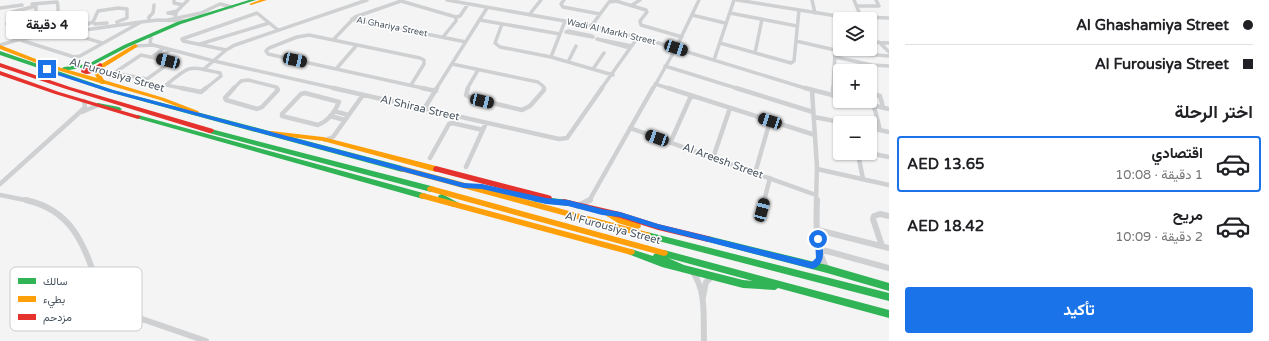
<!DOCTYPE html>
<html lang="ar">
<meta charset="utf-8">
<style>
body{margin:0;font-family:"Varela Round",Vazirmatn,sans-serif;background:#f2f2f2;color:#202124;direction:rtl;height:100vh;display:flex;flex-direction:column;font-size:15px;white-space:nowrap}
*{box-sizing:border-box;margin:0}
p{font-size:13px;color:#757577}
.icon{flex:none;width:22px;height:22px;fill:none;stroke:currentColor;stroke-width:2;stroke-linecap:round;stroke-linejoin:round}
.map{position:relative;flex:1;overflow:hidden;direction:ltr}
.details{display:flex;flex-direction:column;background:#fff;width:380px}
.details>*{flex:none}
.banner{display:grid;align-content:center;height:88px;padding:0 16px;background:#fff}
.tools{position:absolute;left:833px;top:12px;display:grid;gap:8px}
.tools a{display:grid;place-items:center;width:44px;height:44px;border-radius:4px;background:#fff;box-shadow:0 1px 3px #0004;font-size:20px}
.end{position:absolute;width:18px;height:18px;margin:-9px;border:5px solid #1a73e8;background:#fff;box-shadow:0 0 0 2px #fff}
.from{border-radius:50%}
.bubble{position:absolute;height:28px;border-radius:4px;background:#fff;box-shadow:0 1px 3px #0004;font-size:13px;font-weight:700;line-height:28px;text-align:center;direction:rtl}
.car{position:absolute;width:12px;height:24px;margin:-12px -6px;border-radius:5px;box-shadow:0 0 3px 1px #0007;background:linear-gradient(#222 24%,#8ab4d8 0 40%,#222 0 76%,#8ab4d8 0 86%,#222 0)}
.banner b{display:flex;align-items:center;gap:14px;height:38px;font-size:15px}
.banner b+b{border-top:1px solid #e0e0e0}
.banner i{width:10px;height:10px;background:#202124}
ul{padding:0;list-style:none}
li{display:flex;align-items:center;gap:12px;height:56px;margin:0 8px 6px;padding:0 8px;border:2px solid transparent;border-radius:4px}
li div{flex:1}
li b{display:block;font-size:15px}
li em{font-style:normal;font-weight:700}
li.on{border-color:#1a73e8}
li>.icon{width:36px;height:36px;stroke-width:1.5}
h2{padding:0 16px;font-size:18px;line-height:48px}
.button{display:flex;gap:8px;margin-top:auto;padding:8px 16px}
.button a{flex:1;height:46px;border-radius:4px;background:#1a73e8;color:#fff;font-size:16px;font-weight:700;line-height:46px;text-align:center}
main{display:flex;flex:1;min-height:0}
.map>svg:first-child{display:block}
</style>
<main>
<section class="details">
<div class="banner">
<b><i class="from"></i>Al Ghashamiya Street</b>
<b><i></i>Al Furousiya Street</b>
</div>
<h2>اختر الرحلة</h2>
<ul>
<li class="on"><svg class="icon" aria-label="car" viewBox="0 0 24 24"><path d="M5 17H2v-5l4-1 3-4h7l3 4 3 1v5h-3M9 17h6M6 11h13"/><circle cx="7" cy="17" r="2"/><circle cx="17" cy="17" r="2"/></svg><div><b>اقتصادي</b><p>1 دقيقة · 10:08</p></div><em>AED 13.65</em></li>
<li><svg class="icon" aria-label="car" viewBox="0 0 24 24"><path d="M5 17H2v-5l4-1 3-4h7l3 4 3 1v5h-3M9 17h6M6 11h13"/><circle cx="7" cy="17" r="2"/><circle cx="17" cy="17" r="2"/></svg><div><b>مريح</b><p>2 دقيقة · 10:09</p></div><em>AED 18.42</em></li>
</ul>
<div class="button"><a>تأكيد</a></div>
</section>
<div class="map">
<svg width="889" height="341" viewBox="0 0 889 341">
<rect width="100%" height="100%" fill="#f4f4f4"/>
<g fill="none" stroke-linecap="round" stroke-linejoin="round">
<path stroke="#ced0d2" stroke-width="3.5" d="M174,0v3l9,2
M447,0l146,26 62,16 153,47
M564,0l-3,4 2,3 37,7
M737,0l100,16 52,2
M812,0l3,13
M854,0l7,17
M32,4l25,-2c2,5 0,10 2,16 6,17 28,20 43,25
M632,5l8,-5
M857,6h22l-3,-6
M0,8l22,-3
M730,13l67,13
M176,14l-8,-1 9,-2
M36,15v-9l-24,6 -5,12 9,4 -2,10 60,19 6,-1 61,-34
M529,15l12,-15
M692,15l33,8
M175,17l2,-6 11,-11
M456,17l4,-1 8,-12
M352,19l114,23
M168,20l33,-7 19,-9 12,3
M480,20l80,14
M149,21v-4l4,-4 1,-8
M93,22l2,2 12,-1
M502,24l-7,19 5,4 51,10 62,18
M592,25l17,-23 7,-1 30,9 1,2 -7,9 1,4 41,12
M80,31l2,-5 11,-4 5,-11 20,-3 9,1v9l-10,4
M568,31l24,5 1,1 -27,-5z
M443,37l13,-16v-4
M151,38l-1,5 3,2
M333,40l22,-23 46,-16 55,16
M796,41l39,9
M870,42l19,1
M879,42l10,10
M720,43l71,20 3,-2 5,-51
M200,44l69,-21
M0,45l21,-6 120,-17 17,-2 27,1
M136,46l17,-1 61,16 124,28
M630,48l-33,-9 35,7
M226,50l-43,-9 -1,-2 75,-26 21,17
M755,53l7,-34
M865,54l24,2
M141,55l27,6v3l-21,15 -33,-6z
M152,57l12,-9
M551,57l14,-36
M835,57l37,8 17,1
M158,58l12,-8
M714,60l20,-60
M568,62l8,-16
M452,64l86,18 5,4 1,3
M665,66l74,23
M204,69l22,-19 9,-5 132,-45
M336,69l20,-23
M593,69l11,-16
M655,84l16,5
M411,85l13,-21v-4l-4,-2 -111,-23 -12,2 -28,11 -3,3 2,3 159,35
M186,89l-20,-4c26,-21 22,-19 54,-12l1,3 -16,13
M233,89l8,-8 7,-1 28,7 1,2
M436,89l51,-81
M467,89l11,-19
M601,89l37,-52
M653,89l23,-41 23,-48
M833,89l4,-73"/>
<path stroke="#ced0d2" stroke-width="4.5" d="M181,88l20,4 5,-4
M234,88l-9,10 1,2 31,9 5,-2 16,-17 -1,-2
M333,88l226,51 8,-1 35,-50
M422,88l14,3
M468,88l-2,7 5,3 51,12 8,-4 14,-16v-2
M668,88l147,47
M736,88l77,24
M805,88l35,9
M812,91l5,76 -1,34
M305,93l34,9c-4,10 -11,19 -21,23l-36,-9v-2l19,-20z
M870,93l10,3 3,11
M833,96v-8
M855,101l34,8
M874,106l6,24
M424,109l13,-21
M334,111l14,4
M82,112l16,-7
M330,116l15,4
M814,117l31,6
M630,128l186,67
M870,128l19,4
M325,140l8,-3 30,-42
M670,143l21,-47
M860,153l-2,1 5,25
M869,153l20,4
M430,158l19,-34 3,-1 31,7
M713,158l17,-50
M466,167l20,-44
M817,169l72,16
M755,173l15,-52
M0,184l79,-71 6,-6 -1,-6
M0,195l30,6
M589,201l64,-113
M764,201l6,-23"/>
<path stroke="#ced0d2" stroke-width="6" d="M26,200c53,12 60,54 77,99l4,6 6,4 93,32
M817,200c-1,23 -2,48 10,69
M578,206l12,-6
M762,210l3,-10
M818,230l71,18
M882,246l-9,-27 1,-3 6,-2 9,2
M819,249l70,19
M692,271c15,20 11,47 12,70
M703,297l3,-15 7,-6"/>
<path fill="#30b455" fill-rule="evenodd" d="M249,0h7l-75,24 -53,23 -37,19 -27,5 -3,-2 3,-2 24,-3 36,-19 53,-23z
M0,51l113,39 289,76 3,3 -3,3 -293,-80 -109,-37z
M98,103l21,4 3,2 -3,2 -23,-5 -1,-1z
M138,115l285,78 3,1 1,2 -1,2 -3,1 -287,-81 -1,-1 1,-1z
M209,129h2l220,57 3,1 1,2 -1,2 -3,1 -222,-59 -1,-2z
M442,194l17,9 1,2 -1,2h-6l-14,-8 -1,-2 1,-2z
M536,196l32,4 3,1 1,2 -1,2 -3,1 -32,-4 -3,-1 -1,-2 1,-2z
M647,232l242,61v8l-242,-63 -3,-1 -1,-2 1,-2z
M708,236l119,29 62,18v8l-62,-18 -122,-32 -1,-2 1,-2z
M631,249l22,7 1,-2 3,-1 3,1 1,-3 3,-1 225,60v8l-111,-30 -3,2 -32,-2 -81,-21 -34,-13 -1,-2 1,-2zM668,258l85,23 -10,-1 -59,-15z"/>
<path fill="#ff9f0a" fill-rule="evenodd" d="M260,0h7l-16,5 -2,-1z
M135,44l3,2 -1,1 -34,21 -2,7 3,5 60,18 34,13 1,1 -1,1h-4l-34,-13 -55,-16h-4l-1,-1 -53,-16 -47,-18v-4l51,20 46,13 -2,-3 3,-9z
M271,131l52,6 113,29 3,3 -3,3 -113,-31 -50,-6h-2l-1,-2z
M402,166l245,66 3,1 1,2 -1,2 -3,1 -247,-67 -1,-2 1,-2z
M431,186l233,64 3,1 1,2 -1,2 -3,1 -236,-65 -1,-2 1,-2z
M423,193l208,56 3,1 1,2 -1,2 -3,1 -211,-57 -1,-2 1,-2z
M608,210l16,9 16,5 1,2 -1,2 -3,1 -19,-6 -13,-8 -1,-2 1,-2z"/>
<path fill="#e5322d" fill-rule="evenodd" d="M0,63l70,24 143,42 1,2 -3,2h-2l-143,-44 -66,-22z
M100,63l2,1v2c-7,5 -13,11 -21,6l1,-4 6,-3h4l1,1 -6,4h3z
M0,71l59,21 81,24 1,1 -3,2 -83,-25 -55,-19z
M436,166l112,29 3,1 1,2 -1,2 -3,1 -114,-30 -1,-2 1,-2z
M564,199l56,13 38,12 50,12 3,1 1,2 -1,2 -3,1 -50,-12 -38,-12 -59,-14 -1,-2 1,-2z"/>
</g>
<path fill="#1a73e8" d="M45,68l68,22 351,93 18,1 64,14 22,2 34,9 18,3 38,12 154,38 4,-4 -1,-19 3,-3 4,3c1,12 4,25 -9,30l-155,-40 -38,-12 -18,-2 -34,-9 -22,-2 -64,-15 -18,-1 -355,-96 -64,-21z"/>
<g text-anchor="middle" dominant-baseline="central" stroke-width="3" stroke-linejoin="round" paint-order="stroke">
<g font-size="9" fill="#4a5661" stroke="#fff">
<text transform="translate(392 27) rotate(11)">Al Ghariya Street</text>
<text transform="translate(611 32) rotate(13)">Wadi Al Markh Street</text>
</g>
<g font-size="11" fill="#4a5661" stroke="#fff">
<text transform="translate(117 75) rotate(16)">Al Furousiya Street</text>
<text transform="translate(420 108) rotate(13)">Al Shiraa Street</text>
<text transform="translate(723 161) rotate(20)">Al Areesh Street</text>
<text transform="translate(613 228) rotate(15)">Al Furousiya Street</text>
</g>
</g>
<rect x="10" y="267" width="132" height="64" rx="6" fill="#fff" stroke="#c9ccd0" stroke-width="1"/>
<rect x="18" y="278" width="18" height="6" fill="#30b455"/>
<rect x="18" y="296" width="18" height="6" fill="#ff9f0a"/>
<rect x="18" y="314" width="18" height="6" fill="#e5322d"/>
<g font-size="11" fill="#4a5661">
<text x="43" y="285">سالك</text>
<text x="43" y="303">بطيء</text>
<text x="43" y="321">مزدحم</text>
</g>
</svg>
<div class="tools">
<a><svg class="icon" aria-label="layers" viewBox="0 0 24 24"><path d="M12 4l9 5-9 5-9-5zM3 14l9 5 9-5"/></svg></a>
<a>+</a>
<a>−</a>
</div>
<i class="end from" style="left:818px;top:239px"></i>
<i class="end" style="left:47px;top:69px"></i>
<div class="bubble" style="left:6px;top:11px;width:82px">4 دقيقة</div>
<i class="car" style="left:676px;top:48px;rotate:108deg"></i>
<i class="car" style="left:295px;top:60px;rotate:102deg"></i>
<i class="car" style="left:168px;top:61px;rotate:285deg"></i>
<i class="car" style="left:482px;top:101px;rotate:103deg"></i>
<i class="car" style="left:770px;top:121px;rotate:288deg"></i>
<i class="car" style="left:657px;top:138px;rotate:290deg"></i>
<i class="car" style="left:762px;top:210px;rotate:15deg"></i>
</div>
</main>
